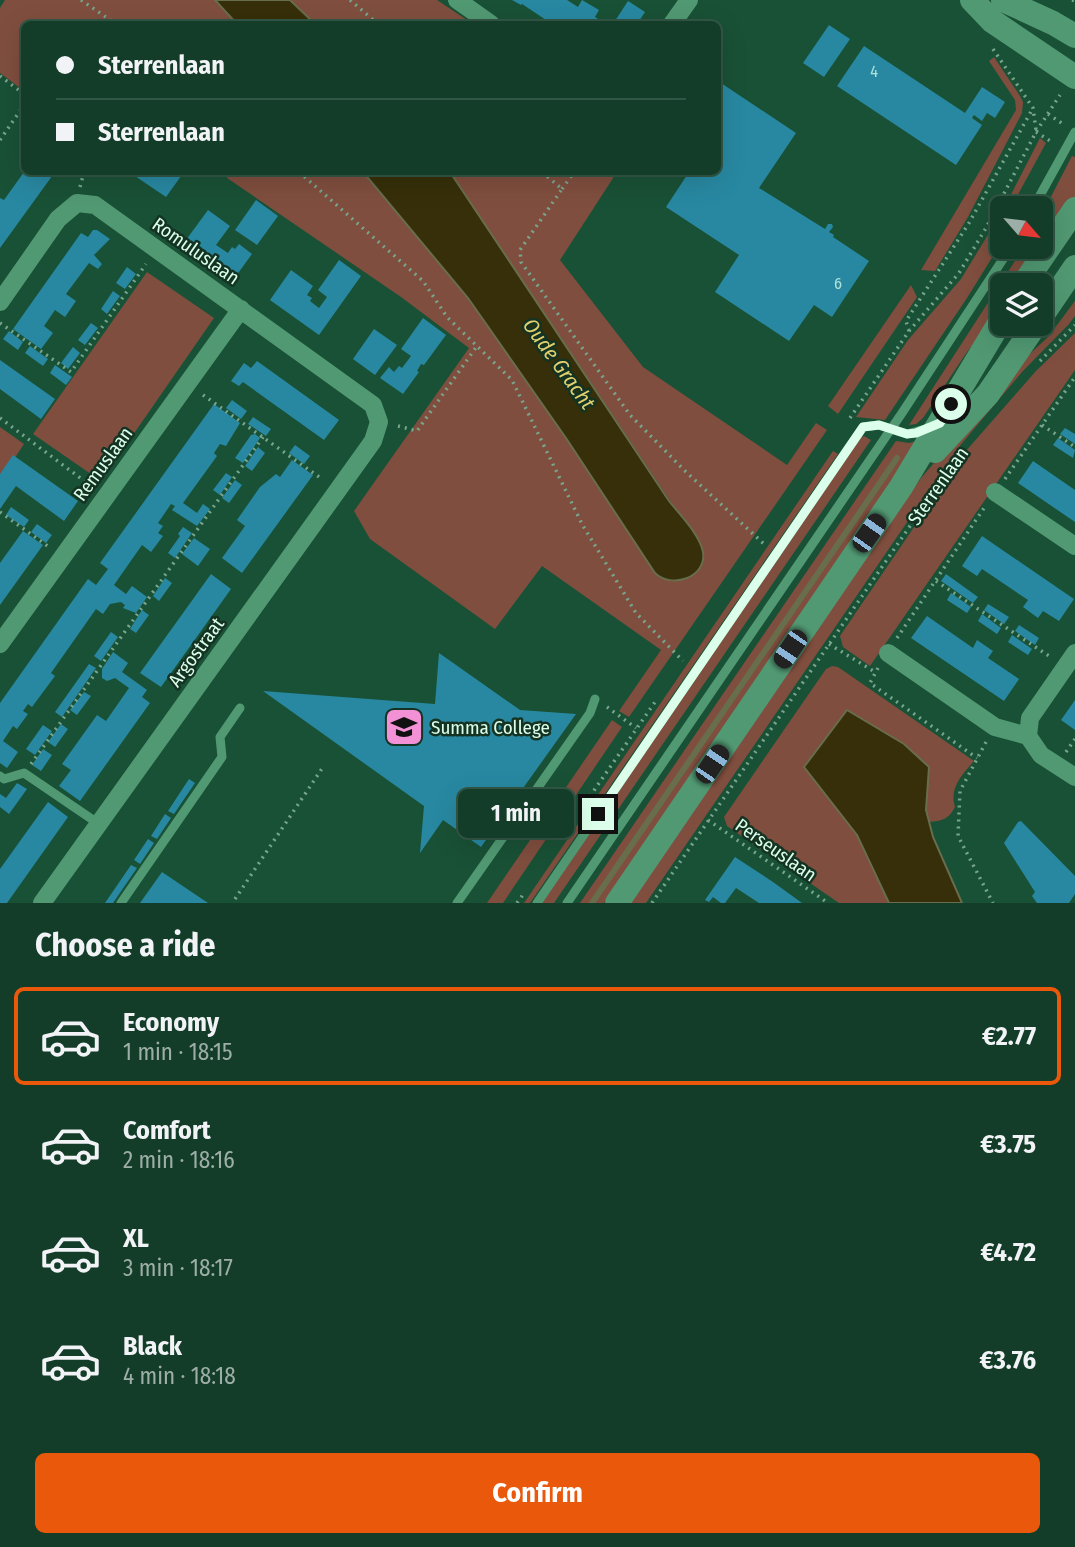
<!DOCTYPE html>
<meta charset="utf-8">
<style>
body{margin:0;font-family:"Fira Sans Condensed",sans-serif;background:#204834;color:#f1f3f6;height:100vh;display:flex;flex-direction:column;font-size:26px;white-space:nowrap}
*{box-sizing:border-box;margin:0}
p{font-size:23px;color:#9daea8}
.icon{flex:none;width:38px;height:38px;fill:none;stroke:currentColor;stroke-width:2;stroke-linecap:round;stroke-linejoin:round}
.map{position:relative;height:903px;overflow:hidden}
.panel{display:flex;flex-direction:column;background:#133d28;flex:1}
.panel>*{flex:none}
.top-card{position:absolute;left:21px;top:21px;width:700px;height:154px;border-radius:10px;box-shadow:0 7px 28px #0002,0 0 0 2px #325645;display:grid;align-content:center;height:154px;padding:0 35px;background:#133d28}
.needle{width:46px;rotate:118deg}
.buttons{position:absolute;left:990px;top:196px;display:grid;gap:14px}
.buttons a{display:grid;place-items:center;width:63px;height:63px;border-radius:10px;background:#133d28;box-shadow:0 7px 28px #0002,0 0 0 2px #325645;font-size:35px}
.end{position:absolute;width:32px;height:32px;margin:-16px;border:9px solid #dbffea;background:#111;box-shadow:0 0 0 4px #111}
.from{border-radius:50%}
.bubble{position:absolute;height:49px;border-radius:10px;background:#133d28;box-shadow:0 7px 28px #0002,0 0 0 2px #325645;font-size:23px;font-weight:700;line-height:49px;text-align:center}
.car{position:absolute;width:21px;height:42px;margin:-21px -10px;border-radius:9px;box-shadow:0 0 5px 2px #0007;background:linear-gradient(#222 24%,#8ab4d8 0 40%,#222 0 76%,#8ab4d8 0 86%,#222 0)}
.top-card b{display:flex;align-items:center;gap:24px;height:66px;font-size:26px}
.top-card b+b{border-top:2px solid #325645}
.top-card i{width:18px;height:18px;background:#f1f3f6}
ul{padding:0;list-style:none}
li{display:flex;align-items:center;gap:21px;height:98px;margin:0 14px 10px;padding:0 21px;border:4px solid transparent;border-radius:10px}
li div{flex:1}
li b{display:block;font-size:26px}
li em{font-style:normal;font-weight:700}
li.active{border-color:#ea580c}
li>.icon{width:63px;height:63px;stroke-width:1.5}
h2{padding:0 35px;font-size:32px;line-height:84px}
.cta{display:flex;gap:14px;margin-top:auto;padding:14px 35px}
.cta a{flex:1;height:80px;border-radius:10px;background:#ea580c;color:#fff;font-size:28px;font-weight:700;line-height:80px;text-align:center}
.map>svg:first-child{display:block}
</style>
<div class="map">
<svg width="1075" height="903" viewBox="0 0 1075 903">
<rect width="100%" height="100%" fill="#195136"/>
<path fill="#7f4e3e" d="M5,0h210l22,24h-213v67l-24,-18v-65z
M290,0h147l36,24h-158z
M994,57l26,39 3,6 -1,11 -54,104 -33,54 -14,-1 95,-160 -1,-10 -26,-39z
M1040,138l6,5 -32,59 8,5 -18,1z
M1072,156l3,1v42l-59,86h-13v21l-36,46 -44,66 -7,6 -7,1 115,-178h17v-31z
M229,172h134l105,126 98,140 94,140c23,7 43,-1 43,-28l-253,-378h167l-57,88 83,107 144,98 29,-42 11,7 -198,287 -10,-6 42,-61 -119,-84 -47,63 -125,-90 -16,-28 115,-163 -68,-51 -174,-119z
M1003,210v30l-36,58 -82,122 -29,-3 52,-77 53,-61z
M147,272l67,46 -113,163 -68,-47z
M911,285l6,12 -79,117 -10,-8z
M1075,301v15l-6,8 -47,48 -64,76 -312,455h-17l292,-425 102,-118 25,-23z
M1075,333v37l-205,296 -27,-19 -3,-11 125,-184 71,-81z
M0,427l24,17 -24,36z
M864,436l7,4 -317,463h-12l318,-465z
M896,441l13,2 8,-2 -2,7 -311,455h-24z
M833,451l5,3 -308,449h-6z
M832,666l6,1 136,94c-12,14 -25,27 -19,46 -6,12 -13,14 -26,15l-3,-12 3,-43 -82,-57 -43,56 53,69 32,68h-50l-112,-77 -3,-9 102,-148z
M612,720l10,7 -119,176h-16z"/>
<path fill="#362f09" stroke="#686d4c" stroke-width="2" d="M215,0h75l25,24h-78z
M363,172h87l219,329c11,14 31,34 34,51 4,26 -32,37 -48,21l-89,-135 -98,-140z
M847,710l57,34 25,23 -3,43 7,27 29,66h-73l-32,-68 -53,-68z"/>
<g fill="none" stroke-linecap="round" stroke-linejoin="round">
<path stroke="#686d4c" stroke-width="6" d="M592,903l305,-445"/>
</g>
<path fill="#2888a1" d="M512,0h55l11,7 4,-7 17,10 -4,7 11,7h-54l-30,-20 -1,1z
M628,1l17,11 -8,12h-24z
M829,25l21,14 -26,38 -21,-14z
M864,46l101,67 17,-26 23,15 -10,16 -8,-5 -5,8 -8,-6 -2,3 10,7 -26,40 -119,-79z
M718,81l78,52 -37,55 66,41 3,-5h4l1,3 -4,5 5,3 -1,2 36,24 -37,56 -18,-12 -25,36 -74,-49 24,-37 -73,-48 23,-35h29z
M24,172h31l-55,76v-50l4,2z
M129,172h23l5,3 3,-3h24l-18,25z
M256,200l22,16 -21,29 -22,-15z
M208,210l22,16 -14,19 12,8 4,-6 3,2 4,-5 13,10 -16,22 -50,-36z
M93,230h4l13,9 -16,16 8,9 -4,5 -9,-6 -23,31 10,7 -11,16 -10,-7 -11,16 9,7 -12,16 -28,-20 68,-96 7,4z
M339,260l22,16 -42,59 -49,-35 21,-30 22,16 -6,9 5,3 -2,3 9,7 8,-11 -9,-7z
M127,267l9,7 -11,15 -9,-6z
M113,291l7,5 -13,18 -6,-5z
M423,318l23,17 -22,30 -3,-1 -4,7 2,1 -16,22 -23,-16 9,-11 5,5 5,-6 3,2 9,-12 -10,-7z
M91,323l7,5 -13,17 -7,-5z
M374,329l23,16 -22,30 -22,-16z
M9,331l14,11 -5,8 -15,-11z
M30,346l18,13 -5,7 -18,-13z
M73,347l7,6 -12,16 -7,-6z
M0,360l55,39 -14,20 -41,-30z
M257,361l82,59 -15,20 -81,-58 -4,4 -8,-5 13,-18 7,5z
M55,365l17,12 -6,8 -16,-12z
M232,400l15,11 -6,8 -15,-11z
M214,404l26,19 -14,23 -6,-2 -6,9 3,3 -34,47 14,10 6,-9 7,5 -13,17 -25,-16 3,-4 -4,-2 -13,19 5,3 -5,7 5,3 -12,16 -9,-7 -28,40 12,9 6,-8 15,11 -11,16 -13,-5 2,-3 -4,-3 -11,2 -7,10 -7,-5 -45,64 4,3 -23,31 -4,-3 -5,7 5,3 -11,15 -4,-3 -10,15 15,11 -11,16 -7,-5v-60l88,-124 8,6 12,-16 -8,-6z
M253,417l18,12 -5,7 -18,-12z
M1065,428l10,6v10l-15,-10z
M255,434l5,4 -17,25 -8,-5 16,-23z
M1058,438l17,12 -2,8 -20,-13z
M295,445l15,11 -6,8 -15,-11z
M258,447l7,6 -13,18 -7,-5z
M13,455l65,46 -14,20 -48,-35 -16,23v-35z
M292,460l21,15 -71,98 -20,-15 23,-32 -8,-6 23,-33 16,-13 4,3z
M1033,461l42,29v32l-57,-39z
M226,473l6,4 -12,18 -7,-5z
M235,480l7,5 -13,18 -7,-5z
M11,507l18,13 -5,7 -18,-12z
M37,524l15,11 -6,8 -15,-11z
M183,527l9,6 -17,25 -7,-5 12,-17 -2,-2z
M23,531l20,14 -43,60v-42z
M982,536l92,63 -15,22 -16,-10 -5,7 -15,-11 5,-7 -46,-31 -5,7 -15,-10z
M194,538l16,11 -12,17 -16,-12z
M211,574l20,15 -70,98 -21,-14z
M946,574l32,23 -5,6 -32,-22z
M165,578l7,5 -13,18 -6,-5z
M951,593l20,14 -4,6 -20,-13z
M988,604l21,13 -5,7 -20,-14z
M142,610l7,5 -13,18 -6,-4z
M982,614l19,14 -4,6 -19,-13z
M927,616l46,32 4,-8 16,11 -5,7 31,21 -15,22 -93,-63z
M1019,625l20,13 -4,7 -20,-14z
M111,632l7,5 -17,24 -7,-5z
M1012,635l20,14 -4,6 -20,-13z
M113,652l15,11 -6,9 25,18 -5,7 8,6 -70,98 -21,-15 12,-16 -9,-6 35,-49 9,6 23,-33 -14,-10 -8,3 -5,-3v-9z
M439,653l81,57 56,4 -95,133 -38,-27 -23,33 4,-47 -161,-115 172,13z
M89,664l7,4 -34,49 -7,-5z
M84,692l7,4 -14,19 -7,-5z
M1075,700v30l-14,-10z
M61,724l7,5 -13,18 -7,-5z
M43,725l9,6 -17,24 -9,-6z
M43,749l9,6 -11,16 -9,-6z
M189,779l6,4 -21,31 -6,-3z
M17,783l10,6 -18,25 -9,-7v-13l6,4z
M48,802l20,15 -61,86h-7v-34z
M165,814l6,4 -14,21 -6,-3z
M1021,821l54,55v18l-6,9h-32l-5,-7 3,-4 -31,-49 14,-21z
M148,839l6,4 -14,21 -6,-4z
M735,857l38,25 29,21h-43l-23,-15 -11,15h-4l-8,-6 -4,5 -4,-2z
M131,865l6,3 -24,35h-8z
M162,872l46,31h-68z"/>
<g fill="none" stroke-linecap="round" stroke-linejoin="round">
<path stroke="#77a58d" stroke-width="3.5" stroke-dasharray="2 5" stroke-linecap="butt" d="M81,0l35,24
M350,0l28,24
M1072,0l3,1
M993,49l40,59 3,22
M0,76l24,18
M1048,114l15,10
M1036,132l16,10
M0,140l24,-35
M299,172l124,109 24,36 65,63 70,144 54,89 47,48
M542,172l20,17 -42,61 1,12 109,153 54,55 80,74
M80,187l4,-15
M562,189l12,-17
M0,323l71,49 75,-108
M909,331l-3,-10 63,-98 64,-115
M1040,361l35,-36
M203,395l119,84
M0,418l91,68
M850,418l59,-87 50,-58 27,-45 50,-96 24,-37
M1042,425l33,22
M398,426l19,5 60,-85
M1005,479l70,-102
M0,512l49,35
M936,581l116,77
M897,638l87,-130
M829,644l46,28
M878,668l-8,15 107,75
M607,707l29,21
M986,742l-26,49 -2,45 35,67
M1066,752l9,-13
M31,764l232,-327
M586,802l69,-100
M708,820l120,83
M235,899l88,-132
M517,903l8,-11
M652,903l297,-434"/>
<path stroke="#519973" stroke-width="9" d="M1033,208l42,-76
M0,776l4,3 20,-6 75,51
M121,903l101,-146 -2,-20 20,-29
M457,903l133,-190 5,-14
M537,903l326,-476 16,-2 28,9 22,-6
M567,903l335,-490 109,-166"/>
<path stroke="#519973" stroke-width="18" d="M457,0l34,24
M672,24l17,-24
M0,302l58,-83 19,-16 18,2 278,200 6,17 -6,19 -331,462
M995,492l80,54
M0,644l241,-335
M888,653l107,74 33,9 13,19 34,22
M1028,736l2,-18 45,-65"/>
<path stroke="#519973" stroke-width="24" d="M972,0l20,21 83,56
M1003,0l50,23 22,13
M1023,285l52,-76
M1041,317l34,-50
M935,451l53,-57 48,-70
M617,903l284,-416 102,-170"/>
</g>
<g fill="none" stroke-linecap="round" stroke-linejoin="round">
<path stroke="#dbffea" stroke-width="9" d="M598,814l265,-387 16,-2 28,9 9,-1 24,-10 11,-19"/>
</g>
<defs>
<g id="university-square" transform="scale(2.0125)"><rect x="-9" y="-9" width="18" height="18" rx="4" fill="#f391d6" stroke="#143323"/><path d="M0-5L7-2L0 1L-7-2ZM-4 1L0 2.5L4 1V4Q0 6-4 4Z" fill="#111"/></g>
</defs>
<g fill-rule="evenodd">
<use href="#university-square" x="404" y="727"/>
</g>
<g text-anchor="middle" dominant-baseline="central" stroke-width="5" stroke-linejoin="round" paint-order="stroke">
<g font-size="16" fill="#aee1d8">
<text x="874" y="71">4</text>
<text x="838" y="283">6</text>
</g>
<g font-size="19" fill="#dbffea" stroke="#143323">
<text transform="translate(196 251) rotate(35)">Romuluslaan</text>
<text transform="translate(103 464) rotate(-54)">Remuslaan</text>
<text transform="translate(938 486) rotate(-55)">Sterrenlaan</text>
<text transform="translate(196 652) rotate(-54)">Argostraat</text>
<text transform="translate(776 850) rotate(35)">Perseuslaan</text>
</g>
<g font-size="19" fill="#dbffea" stroke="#143323" text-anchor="start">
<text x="431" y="727">Summa College</text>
</g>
<g font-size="21" font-style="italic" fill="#e2d06e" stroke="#143323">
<text transform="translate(559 364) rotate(54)">Oude Gracht</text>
</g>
</g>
</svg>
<div class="buttons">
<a><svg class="needle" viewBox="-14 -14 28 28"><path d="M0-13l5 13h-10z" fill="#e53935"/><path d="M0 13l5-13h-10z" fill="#9daea8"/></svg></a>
<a><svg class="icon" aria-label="layers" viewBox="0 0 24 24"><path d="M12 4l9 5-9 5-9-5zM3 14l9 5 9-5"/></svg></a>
</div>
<i class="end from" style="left:951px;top:404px"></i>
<i class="end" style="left:598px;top:814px"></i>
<div class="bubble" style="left:458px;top:789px;width:116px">1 min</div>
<i class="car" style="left:869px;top:533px;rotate:35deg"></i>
<i class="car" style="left:790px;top:649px;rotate:214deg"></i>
<i class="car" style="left:712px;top:764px;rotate:34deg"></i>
<div class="top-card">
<b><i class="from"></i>Sterrenlaan</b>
<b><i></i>Sterrenlaan</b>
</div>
</div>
<section class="panel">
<h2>Choose a ride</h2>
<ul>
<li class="active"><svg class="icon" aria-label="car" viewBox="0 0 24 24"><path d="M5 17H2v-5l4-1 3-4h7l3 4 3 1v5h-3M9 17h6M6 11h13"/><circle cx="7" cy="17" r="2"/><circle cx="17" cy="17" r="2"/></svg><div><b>Economy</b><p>1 min · 18:15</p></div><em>€2.77</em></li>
<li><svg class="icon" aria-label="car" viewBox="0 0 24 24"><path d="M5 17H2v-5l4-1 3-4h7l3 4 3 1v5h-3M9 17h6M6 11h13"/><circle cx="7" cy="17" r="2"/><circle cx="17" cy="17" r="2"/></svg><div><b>Comfort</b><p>2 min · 18:16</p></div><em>€3.75</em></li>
<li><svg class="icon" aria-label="car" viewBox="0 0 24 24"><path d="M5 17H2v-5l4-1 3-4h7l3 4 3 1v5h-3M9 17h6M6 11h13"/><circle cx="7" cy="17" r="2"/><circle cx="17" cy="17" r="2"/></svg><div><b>XL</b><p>3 min · 18:17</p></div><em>€4.72</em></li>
<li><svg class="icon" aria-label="car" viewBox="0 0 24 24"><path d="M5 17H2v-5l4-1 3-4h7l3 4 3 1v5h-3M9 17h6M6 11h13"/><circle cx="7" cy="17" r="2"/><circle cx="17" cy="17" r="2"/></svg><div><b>Black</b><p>4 min · 18:18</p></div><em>€3.76</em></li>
</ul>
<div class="cta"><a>Confirm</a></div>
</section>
